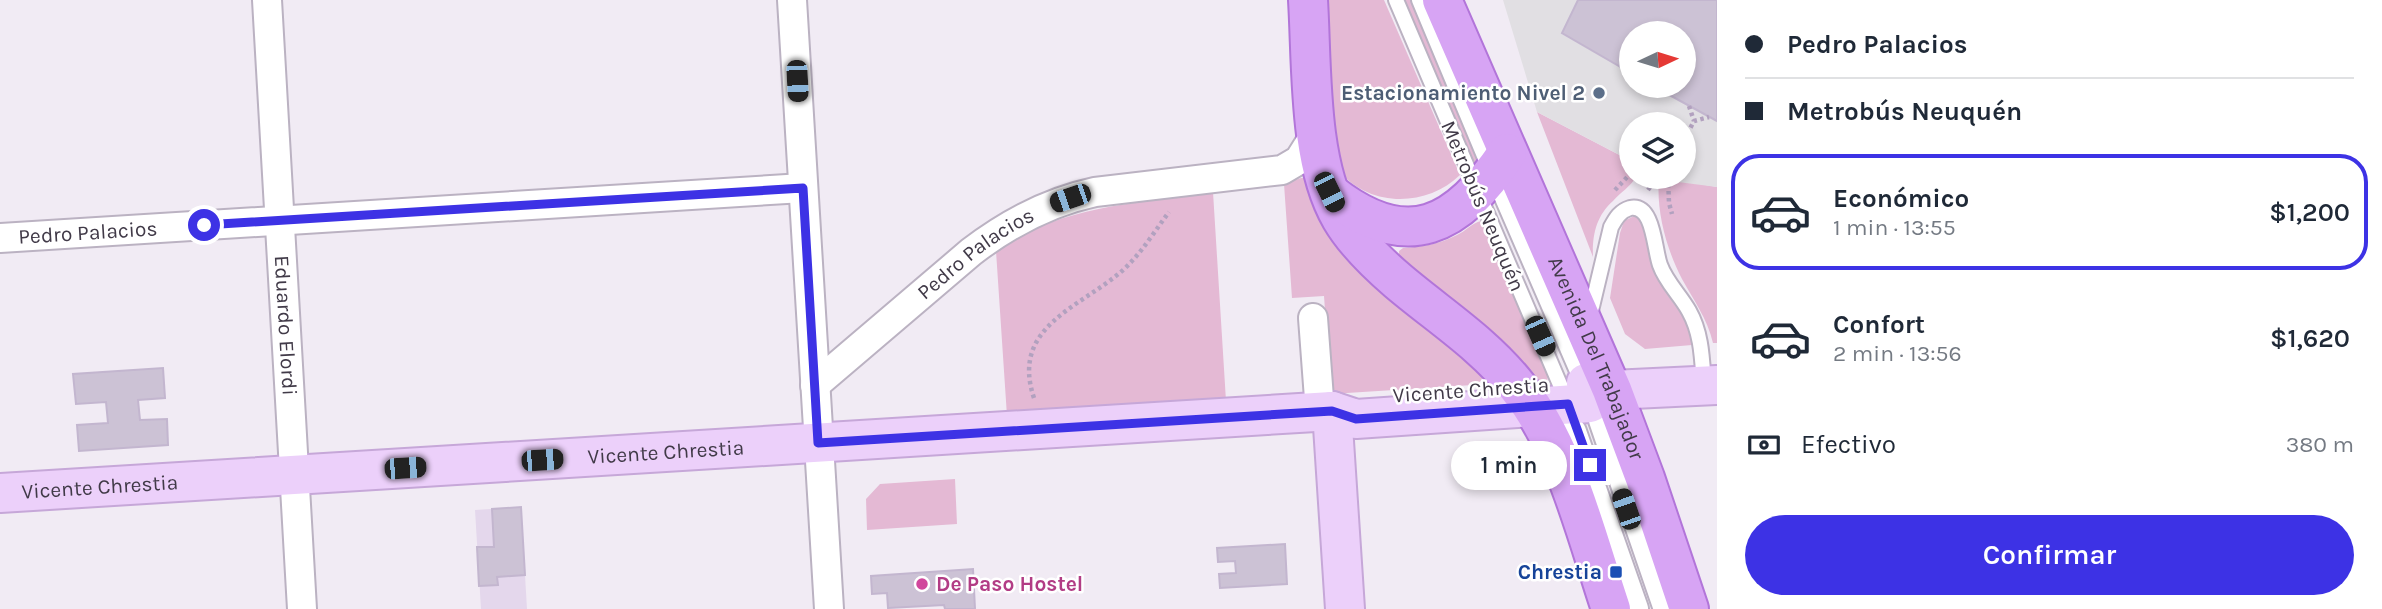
<!DOCTYPE html>
<html lang="es">
<meta charset="utf-8">
<style>
body{margin:0;font-family:Karla,sans-serif;background:#f2f2f3;color:#1f2937;height:100vh;display:flex;flex-direction:column;font-size:26px;white-space:nowrap}
*{box-sizing:border-box;margin:0}
p{font-size:23px;color:#747a83}
.icon{flex:none;width:38px;height:38px;fill:none;stroke:currentColor;stroke-width:2;stroke-linecap:round;stroke-linejoin:round}
.map{position:relative;flex:1;overflow:hidden}
.sheet{display:flex;flex-direction:column;background:#fff;width:665px}
.sheet>*{flex:none}
.guide{display:grid;align-content:center;height:154px;padding:0 28px;background:#fff}
.needle{width:46px;rotate:86deg}
.buttons{position:absolute;left:1619px;top:21px;display:grid;gap:14px}
.buttons a{display:grid;place-items:center;width:77px;height:77px;border-radius:50%;background:#fff;box-shadow:0 4px 10px #0003;font-size:35px}
.end{position:absolute;width:32px;height:32px;margin:-16px;border:9px solid #3d32e5;background:#fff;box-shadow:0 0 0 4px #fff}
.from{border-radius:50%}
.bubble{position:absolute;height:49px;border-radius:24px;background:#fff;box-shadow:0 4px 10px #0003;font-size:23px;font-weight:600;line-height:49px;text-align:center}
.car{position:absolute;width:21px;height:42px;margin:-21px -10px;border-radius:9px;box-shadow:0 0 5px 2px #0007;background:linear-gradient(#222 24%,#8ab4d8 0 40%,#222 0 76%,#8ab4d8 0 86%,#222 0)}
.guide b{display:flex;align-items:center;gap:24px;height:66px;font-size:26px}
.guide b+b{border-top:2px solid #e0e1e3}
.guide i{width:18px;height:18px;background:#1f2937}
ul{padding:0;list-style:none}
li{display:flex;align-items:center;gap:21px;height:116px;margin:0 14px 10px;padding:0 14px;border:4px solid transparent;border-radius:28px}
li div{flex:1}
li b{display:block;font-size:26px}
li em{font-style:normal;font-weight:600}
li.current{border-color:#3d32e5}
li>.icon{width:63px;height:63px;stroke-width:1.5}
.pay{display:flex;align-items:center;gap:18px;height:77px;padding:0 28px;font-size:26px}
.pay p{margin-inline-start:auto}
.primary-button{display:flex;gap:14px;margin-top:auto;padding:14px 28px}
.primary-button a{flex:1;height:80px;border-radius:42px;background:#3d32e5;color:#fff;font-size:28px;font-weight:600;line-height:80px;text-align:center}
main{display:flex;flex:1;min-height:0}
.map>svg:first-child{display:block}
</style>
<main>
<div class="map">
<svg width="1717" height="609" viewBox="0 0 1717 609">
<rect width="100%" height="100%" fill="#f1ebf4"/>
<path fill="#e4d7ec" d="M521,507l6,102h-46l-6,-99z"/>
<path fill="#e4b9d4" d="M1317,0h67l76,175c-33,32 -89,33 -120,-3z
M1404,0h11l64,160 -3,5 -6,-6z
M1537,112l94,49v16h5c-6,10 -15,15 -23,24 -17,15 -21,35 -20,56z
M1659,177l58,10v156h-4c-6,-25 -19,-42 -31,-64 -16,-31 -26,-68 -23,-102z
M1301,178h5l172,188 5,10 -2,5 -8,4 -142,9 -7,-98 -32,2 -8,-114z
M1213,192l13,209 -219,15 -11,-165c66,-46 139,-47 217,-59z
M1634,216c12,5 12,16 14,28 2,16 8,33 17,47 12,18 25,30 27,54l-47,4 -20,-15 -15,-36 10,-65 4,-12z
M1481,221l67,152 -1,11 -8,3 -140,-126v-10l4,-3c19,-1 37,-4 54,-13 9,-4 15,-12 24,-14z
M955,479l2,45 -90,6 -1,-31 14,-15z"/>
<path fill="#e1dfe3" d="M1503,0h75l-16,34 69,39v13h22l64,35v66l-39,-5 -16,-5h22v-53h-53v37l-94,-49z"/>
<path fill="#ccc2d5" stroke="#c3b6cf" stroke-width="2" d="M1578,0h139v121l-64,-35h31v-53h-53v40l-69,-40z
M163,368l2,30 -27,2 2,20 27,-1 1,26 -89,6 -2,-26 31,-2 -2,-21 -30,2 -3,-30z
M521,507l4,68 -28,2 1,8 -19,1 -2,-39h17l-2,-38z
M1285,544l2,40 -67,4 -1,-14 17,-1 -1,-12 -17,1 -1,-14z
M973,569l2,40h-30l-1,-4 -56,3 -1,-15 -15,1 -1,-18z"/>
<g fill="none" stroke-linecap="round" stroke-linejoin="round">
<g stroke="#bbb2c2" stroke-width="18">
<path id="lane" d="M1396,0l171,401
M1419,0l73,175 90,208
M1589,319l22,-92c5,-9 9,-16 19,-19 24,-5 24,41 30,57 6,17 20,30 29,46 13,23 13,49 15,74"/>
</g>
<g stroke="#bbb2c2" stroke-width="32">
<g id="street">
<path id="s1" d="M267,0l35,609"/>
<path d="M792,0l37,609"/>
<path id="s2" d="M0,238l803,-50"/>
<path d="M1313,318l7,94"/>
<path id="s3" d="M815,385l156,-133c38,-29 77,-50 124,-60l187,-22 17,-10 17,-27"/>
<path d="M1614,415l-7,-2 -4,7 65,189"/>
<path d="M1569,461l-9,-25 5,-7 7,3 62,177"/>
</g>
</g>
<g stroke="#c6a7d8" stroke-width="42">
<g id="secondary">
<path d="M1586,383l26,7 105,-5"/>
<path d="M1332,411l13,198"/>
<path id="s4" d="M0,493l1332,-82 24,8 234,-16 22,-13"/>
</g>
</g>
<g stroke="#b275d9" stroke-width="42">
<g id="primary">
<path d="M1308,0c4,65 0,162 33,218 14,24 36,45 57,63 40,34 86,63 119,105 49,61 69,149 94,223"/>
<path id="s5" d="M1442,0l170,390 33,88 44,131"/>
<path d="M1331,194c77,60 127,32 176,-41"/>
</g>
</g>
<path stroke="#b2a1bf" stroke-width="4.5" stroke-dasharray="3.5 3.5" stroke-linecap="butt" d="M1689,106l5,15
M1684,140l10,-19 15,-4
M1668,177l1,26 3,11
M1615,190l16,-17
M1648,190l10,-13
M1034,398c-24,-71 45,-90 88,-127 19,-17 32,-39 47,-59"/>
<use href="#lane" stroke="#fff" stroke-width="14"/>
<use href="#street" stroke="#fff" stroke-width="28"/>
<use href="#secondary" stroke="#ecd0fa" stroke-width="38"/>
<use href="#primary" stroke="#d7a4f4" stroke-width="38"/>
</g>
<g fill="none" stroke-linecap="round" stroke-linejoin="round">
<path stroke="#3d32e5" stroke-width="9" d="M204,225l599,-37 15,255 514,-32 24,8 212,-15 22,61"/>
</g>
<circle fill="#5c6f8a" stroke="#fff" stroke-width="2.5" cx="1599" cy="93" r="7"/>
<rect fill="#1a4fb4" stroke="#fff" stroke-width="2.5" x="1609" y="565" width="14" height="14" rx="3.5"/>
<circle fill="#d1479c" stroke="#fff" stroke-width="2.5" cx="922" cy="584" r="7"/>
<g text-anchor="middle" dominant-baseline="central" stroke-width="5" stroke-linejoin="round" paint-order="stroke">
<g font-size="21" font-weight="bold" fill="#4e5e75" stroke="#fff" text-anchor="end">
<text x="1585" y="93">Estacionamiento Nivel 2</text>
</g>
<g font-size="21" fill="#413a48" stroke="#fff">
<text transform="translate(1483 206) rotate(67)">Metrobús Neuquén</text>
<text stroke="none"><textPath href="#s2" startOffset="88">Pedro Palacios</textPath></text>
<text stroke="none"><textPath href="#s3" startOffset="208">Pedro Palacios</textPath></text>
<text stroke="none"><textPath href="#s1" startOffset="326">Eduardo Elordi</textPath></text>
<text stroke="none"><textPath href="#s5" startOffset="390">Avenida Del Trabajador</textPath></text>
<text transform="translate(1471 390) rotate(-4)">Vicente Chrestia</text>
<text stroke="none"><textPath href="#s4" startOffset="667">Vicente Chrestia</textPath></text>
<text stroke="none"><textPath href="#s4" startOffset="100">Vicente Chrestia</textPath></text>
</g>
<g font-size="21" font-weight="bold" fill="#164399" stroke="#fff" text-anchor="end">
<text x="1602" y="572">Chrestia</text>
</g>
<g font-size="21" font-weight="bold" fill="#b23c85" stroke="#fff" text-anchor="start">
<text x="936" y="584">De Paso Hostel</text>
</g>
</g>
</svg>
<div class="buttons">
<a><svg class="needle" viewBox="-14 -14 28 28"><path d="M0-13l5 13h-10z" fill="#e53935"/><path d="M0 13l5-13h-10z" fill="#747a83"/></svg></a>
<a><svg class="icon" aria-label="layers" viewBox="0 0 24 24"><path d="M12 4l9 5-9 5-9-5zM3 14l9 5 9-5"/></svg></a>
</div>
<i class="end from" style="left:204px;top:225px"></i>
<i class="end" style="left:1590px;top:465px"></i>
<div class="bubble" style="left:1451px;top:441px;width:116px">1 min</div>
<i class="car" style="left:797px;top:81px;rotate:177deg"></i>
<i class="car" style="left:1329px;top:192px;rotate:154deg"></i>
<i class="car" style="left:1070px;top:198px;rotate:251deg"></i>
<i class="car" style="left:1540px;top:336px;rotate:156deg"></i>
<i class="car" style="left:542px;top:460px;rotate:86deg"></i>
<i class="car" style="left:405px;top:468px;rotate:86deg"></i>
<i class="car" style="left:1626px;top:509px;rotate:341deg"></i>
</div>
<section class="sheet">
<div class="guide">
<b><i class="from"></i>Pedro Palacios</b>
<b><i></i>Metrobús Neuquén</b>
</div>
<ul>
<li class="current"><svg class="icon" aria-label="car" viewBox="0 0 24 24"><path d="M5 17H2v-5l4-1 3-4h7l3 4 3 1v5h-3M9 17h6M6 11h13"/><circle cx="7" cy="17" r="2"/><circle cx="17" cy="17" r="2"/></svg><div><b>Económico</b><p>1 min · 13:55</p></div><em>$1,200</em></li>
<li><svg class="icon" aria-label="car" viewBox="0 0 24 24"><path d="M5 17H2v-5l4-1 3-4h7l3 4 3 1v5h-3M9 17h6M6 11h13"/><circle cx="7" cy="17" r="2"/><circle cx="17" cy="17" r="2"/></svg><div><b>Confort</b><p>2 min · 13:56</p></div><em>$1,620</em></li>
</ul>
<div class="pay"><svg class="icon" aria-label="cash" viewBox="0 0 24 24"><path d="M3 7h18v10H3z"/><circle cx="12" cy="12" r="2"/></svg>Efectivo<p>380 m</p></div>
<div class="primary-button"><a>Confirmar</a></div>
</section>
</main>
